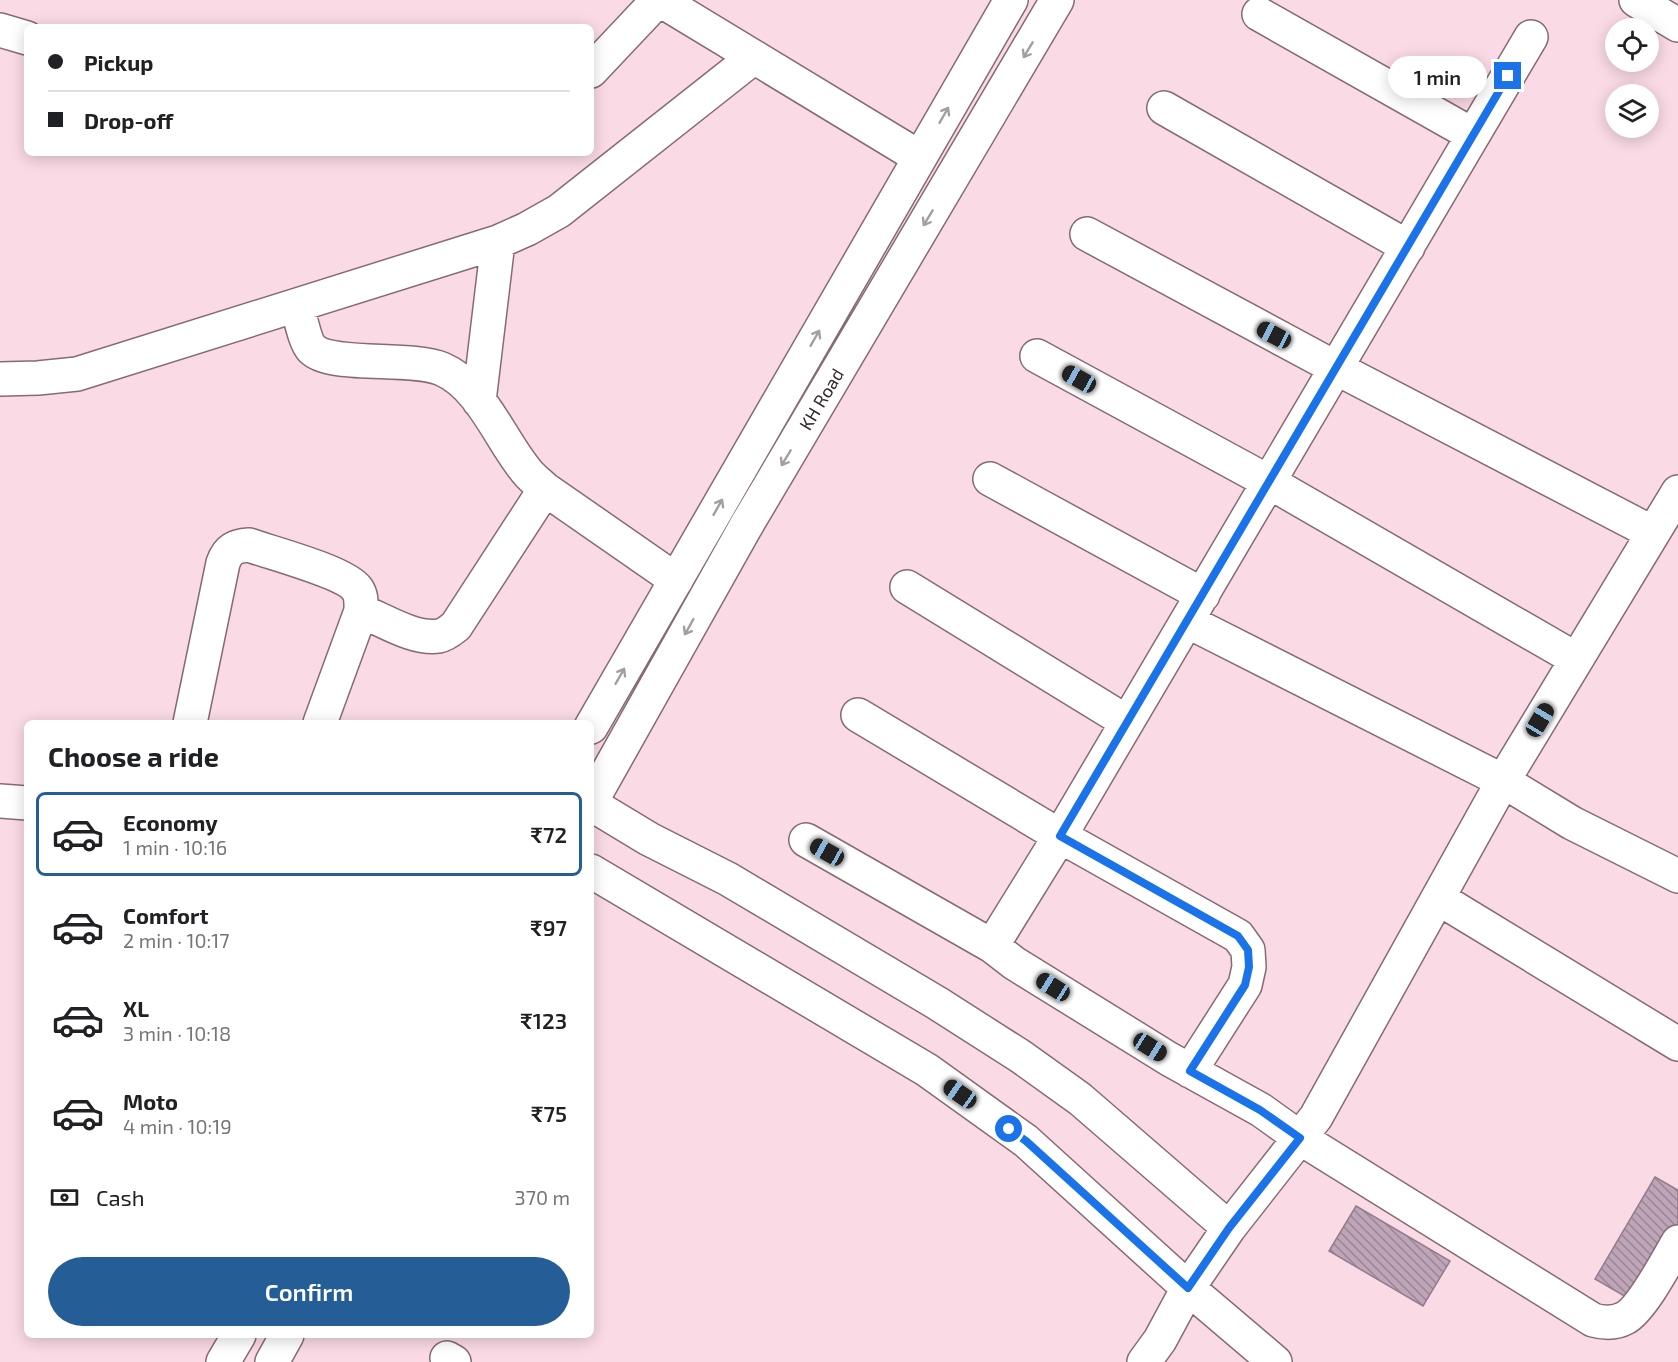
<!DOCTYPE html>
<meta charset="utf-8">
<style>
body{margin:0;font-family:"Exo 2",sans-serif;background:#f2f2f2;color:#202124;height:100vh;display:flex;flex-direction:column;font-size:22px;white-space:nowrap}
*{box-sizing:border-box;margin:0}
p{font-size:20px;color:#757577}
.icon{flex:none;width:33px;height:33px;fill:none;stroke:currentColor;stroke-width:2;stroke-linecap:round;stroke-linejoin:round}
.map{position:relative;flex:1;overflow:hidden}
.drawer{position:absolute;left:24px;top:720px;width:570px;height:618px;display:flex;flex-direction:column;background:#fff;border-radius:9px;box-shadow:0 3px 15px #0003}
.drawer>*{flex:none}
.hud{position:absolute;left:24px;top:24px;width:570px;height:132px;border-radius:9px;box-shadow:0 3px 15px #0003;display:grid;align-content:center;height:132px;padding:0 24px;background:#fff}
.tools{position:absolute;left:1605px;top:18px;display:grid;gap:12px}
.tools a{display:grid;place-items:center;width:54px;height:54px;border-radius:50%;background:#fff;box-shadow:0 3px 15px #0003;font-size:30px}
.end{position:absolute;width:27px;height:27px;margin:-14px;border:8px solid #1a73e8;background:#fff;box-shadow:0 0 0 3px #fff}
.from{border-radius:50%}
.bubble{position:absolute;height:42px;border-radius:21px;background:#fff;box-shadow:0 3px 15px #0003;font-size:20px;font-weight:600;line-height:42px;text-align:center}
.car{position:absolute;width:18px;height:36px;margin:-18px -9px;border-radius:8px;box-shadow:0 0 4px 2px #0007;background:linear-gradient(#222 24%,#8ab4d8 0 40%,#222 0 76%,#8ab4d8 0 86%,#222 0)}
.hud b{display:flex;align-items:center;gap:21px;height:57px;font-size:22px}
.hud b+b{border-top:2px solid #e0e0e0}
.hud i{width:15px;height:15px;background:#202124}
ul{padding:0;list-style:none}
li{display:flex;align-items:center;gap:18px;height:84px;margin:0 12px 9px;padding:0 12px;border:3px solid transparent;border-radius:9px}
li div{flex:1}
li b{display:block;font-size:22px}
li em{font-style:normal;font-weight:600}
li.on{border-color:#255e96}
li>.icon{width:54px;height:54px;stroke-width:1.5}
h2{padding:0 24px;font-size:27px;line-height:72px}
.pay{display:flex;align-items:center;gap:15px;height:66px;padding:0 24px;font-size:22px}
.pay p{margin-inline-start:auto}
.primary-button{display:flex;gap:12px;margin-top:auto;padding:12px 24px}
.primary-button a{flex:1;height:69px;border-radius:36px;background:#255e96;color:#fff;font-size:24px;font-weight:600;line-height:69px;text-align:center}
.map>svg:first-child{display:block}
</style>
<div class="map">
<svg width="1678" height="1362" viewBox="0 0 1678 1362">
<defs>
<pattern id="building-back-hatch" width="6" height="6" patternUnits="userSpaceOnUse" patternTransform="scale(1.5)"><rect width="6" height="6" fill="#bea5b7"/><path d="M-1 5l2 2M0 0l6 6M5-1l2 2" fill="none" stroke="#9b8695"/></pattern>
</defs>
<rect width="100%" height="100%" fill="#fadae4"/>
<path fill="url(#building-back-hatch)" stroke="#947c8d" stroke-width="1.5" d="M1655,1177l23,13v33l-45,78 -38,-22z
M1356,1206l94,55 -27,45 -94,-55z"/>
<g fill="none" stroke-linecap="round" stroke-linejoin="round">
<g stroke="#866b74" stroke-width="36">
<path id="minor" d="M660,0l259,157
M1636,0l42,25
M1259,14l214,121
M0,30l27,8
M1531,37l-471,799 -68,110 22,17 155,96 92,51 39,28 293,182c11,3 21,4 32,-2 17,-9 42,-57 53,-76
M591,71l67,-71
M1164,108l244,139
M1087,234l249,134 317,165
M297,306c3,10 8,36 15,43 19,19 99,7 130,20 40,17 59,73 86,104 5,6 12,11 17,16l131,91
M1037,356l232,126 307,177
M0,379l38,-1 39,-4 421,-132 29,-13 32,-18 195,-154
M479,401l19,-159
M990,479l213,116
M907,587l220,135
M361,611c23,9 53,29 78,25 6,-1 12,-6 17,-10l89,-137
M1187,621l316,160 69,42 106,53
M858,715l202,121 178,100 10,14 1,17 -4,18 -55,86
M190,723l33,-160c5,-14 12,-17 26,-18 22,8 96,27 108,44 5,7 4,14 4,22l-41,112
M0,801l27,2
M591,804l58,35 79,40 209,124 83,53 60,43 149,129
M806,840l186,106
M591,871l336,199 99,71 162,147 87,74
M1438,898l240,146
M447,1358l7,4
M1144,1362l16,-22 28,-52 41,-60 87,-111 187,-336 175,-289"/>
</g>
<g stroke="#866b74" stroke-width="36">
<path id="major" d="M591,727l420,-727
M591,802l155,-276 311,-526
M223,1362l16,-27
M272,1362l15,-27"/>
</g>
<use href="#minor" stroke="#fff" stroke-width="33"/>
<use href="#major" stroke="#fff" stroke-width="33"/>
</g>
<defs><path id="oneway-shaft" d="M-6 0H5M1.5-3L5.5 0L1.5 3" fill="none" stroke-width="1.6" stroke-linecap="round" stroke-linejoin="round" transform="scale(1.5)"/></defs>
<g stroke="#a39e9f">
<use href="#oneway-shaft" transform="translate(1028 50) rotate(121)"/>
<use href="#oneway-shaft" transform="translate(944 115) rotate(-60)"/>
<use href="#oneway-shaft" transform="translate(928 218) rotate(121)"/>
<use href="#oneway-shaft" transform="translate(815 338) rotate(-60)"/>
<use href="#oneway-shaft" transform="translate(786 458) rotate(121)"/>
<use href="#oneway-shaft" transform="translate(718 507) rotate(-60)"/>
<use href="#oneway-shaft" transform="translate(689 627) rotate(119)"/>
<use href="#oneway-shaft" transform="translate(620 676) rotate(-60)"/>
</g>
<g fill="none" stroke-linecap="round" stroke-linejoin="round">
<path stroke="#1a73e8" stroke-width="8" d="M1009,1129l17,12 162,147 41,-60 71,-90 -40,-28 -70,-39 55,-86 4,-18 -1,-17 -10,-14 -178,-100 448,-760"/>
</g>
<g text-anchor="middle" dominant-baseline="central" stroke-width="4.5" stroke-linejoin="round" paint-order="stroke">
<g font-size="18" fill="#32272a" stroke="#fff">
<text transform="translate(821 399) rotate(-59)">KH Road</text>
</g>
</g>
</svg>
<div class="tools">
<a><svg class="icon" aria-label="locate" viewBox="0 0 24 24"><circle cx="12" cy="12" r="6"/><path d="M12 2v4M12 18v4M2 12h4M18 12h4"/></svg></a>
<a><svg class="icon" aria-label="layers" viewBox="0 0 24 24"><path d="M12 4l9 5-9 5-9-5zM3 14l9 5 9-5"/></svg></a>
</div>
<i class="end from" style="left:1009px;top:1129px"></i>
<i class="end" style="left:1508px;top:76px"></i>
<div class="bubble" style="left:1388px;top:56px;width:99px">1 min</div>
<i class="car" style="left:1274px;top:335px;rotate:298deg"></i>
<i class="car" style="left:1079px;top:379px;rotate:299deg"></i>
<i class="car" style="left:1540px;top:720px;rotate:31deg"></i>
<i class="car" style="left:827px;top:852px;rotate:299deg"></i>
<i class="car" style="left:1053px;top:987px;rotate:302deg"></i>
<i class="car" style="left:1150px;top:1047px;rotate:122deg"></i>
<i class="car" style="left:960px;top:1094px;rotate:305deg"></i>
<div class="hud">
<b><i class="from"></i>Pickup</b>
<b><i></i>Drop-off</b>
</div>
<section class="drawer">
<h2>Choose a ride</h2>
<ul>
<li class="on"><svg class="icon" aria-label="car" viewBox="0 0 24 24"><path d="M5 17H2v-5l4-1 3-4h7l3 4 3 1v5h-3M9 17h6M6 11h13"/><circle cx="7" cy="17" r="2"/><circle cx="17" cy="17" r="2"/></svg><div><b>Economy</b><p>1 min · 10:16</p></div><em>₹72</em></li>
<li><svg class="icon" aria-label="car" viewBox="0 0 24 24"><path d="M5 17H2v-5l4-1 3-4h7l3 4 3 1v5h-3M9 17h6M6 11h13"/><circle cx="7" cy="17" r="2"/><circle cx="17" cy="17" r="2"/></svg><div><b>Comfort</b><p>2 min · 10:17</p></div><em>₹97</em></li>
<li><svg class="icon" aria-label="car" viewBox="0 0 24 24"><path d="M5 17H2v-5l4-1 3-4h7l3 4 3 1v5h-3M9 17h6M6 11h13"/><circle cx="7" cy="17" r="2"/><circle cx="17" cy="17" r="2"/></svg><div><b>XL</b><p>3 min · 10:18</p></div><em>₹123</em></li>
<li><svg class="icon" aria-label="car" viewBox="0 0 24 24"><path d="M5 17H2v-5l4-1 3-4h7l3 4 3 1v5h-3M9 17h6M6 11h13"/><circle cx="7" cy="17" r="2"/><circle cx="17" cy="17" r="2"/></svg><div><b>Moto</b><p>4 min · 10:19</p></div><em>₹75</em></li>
</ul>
<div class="pay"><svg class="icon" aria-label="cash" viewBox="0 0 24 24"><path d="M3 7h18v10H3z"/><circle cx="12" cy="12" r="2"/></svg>Cash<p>370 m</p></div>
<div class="primary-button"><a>Confirm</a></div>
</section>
</div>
